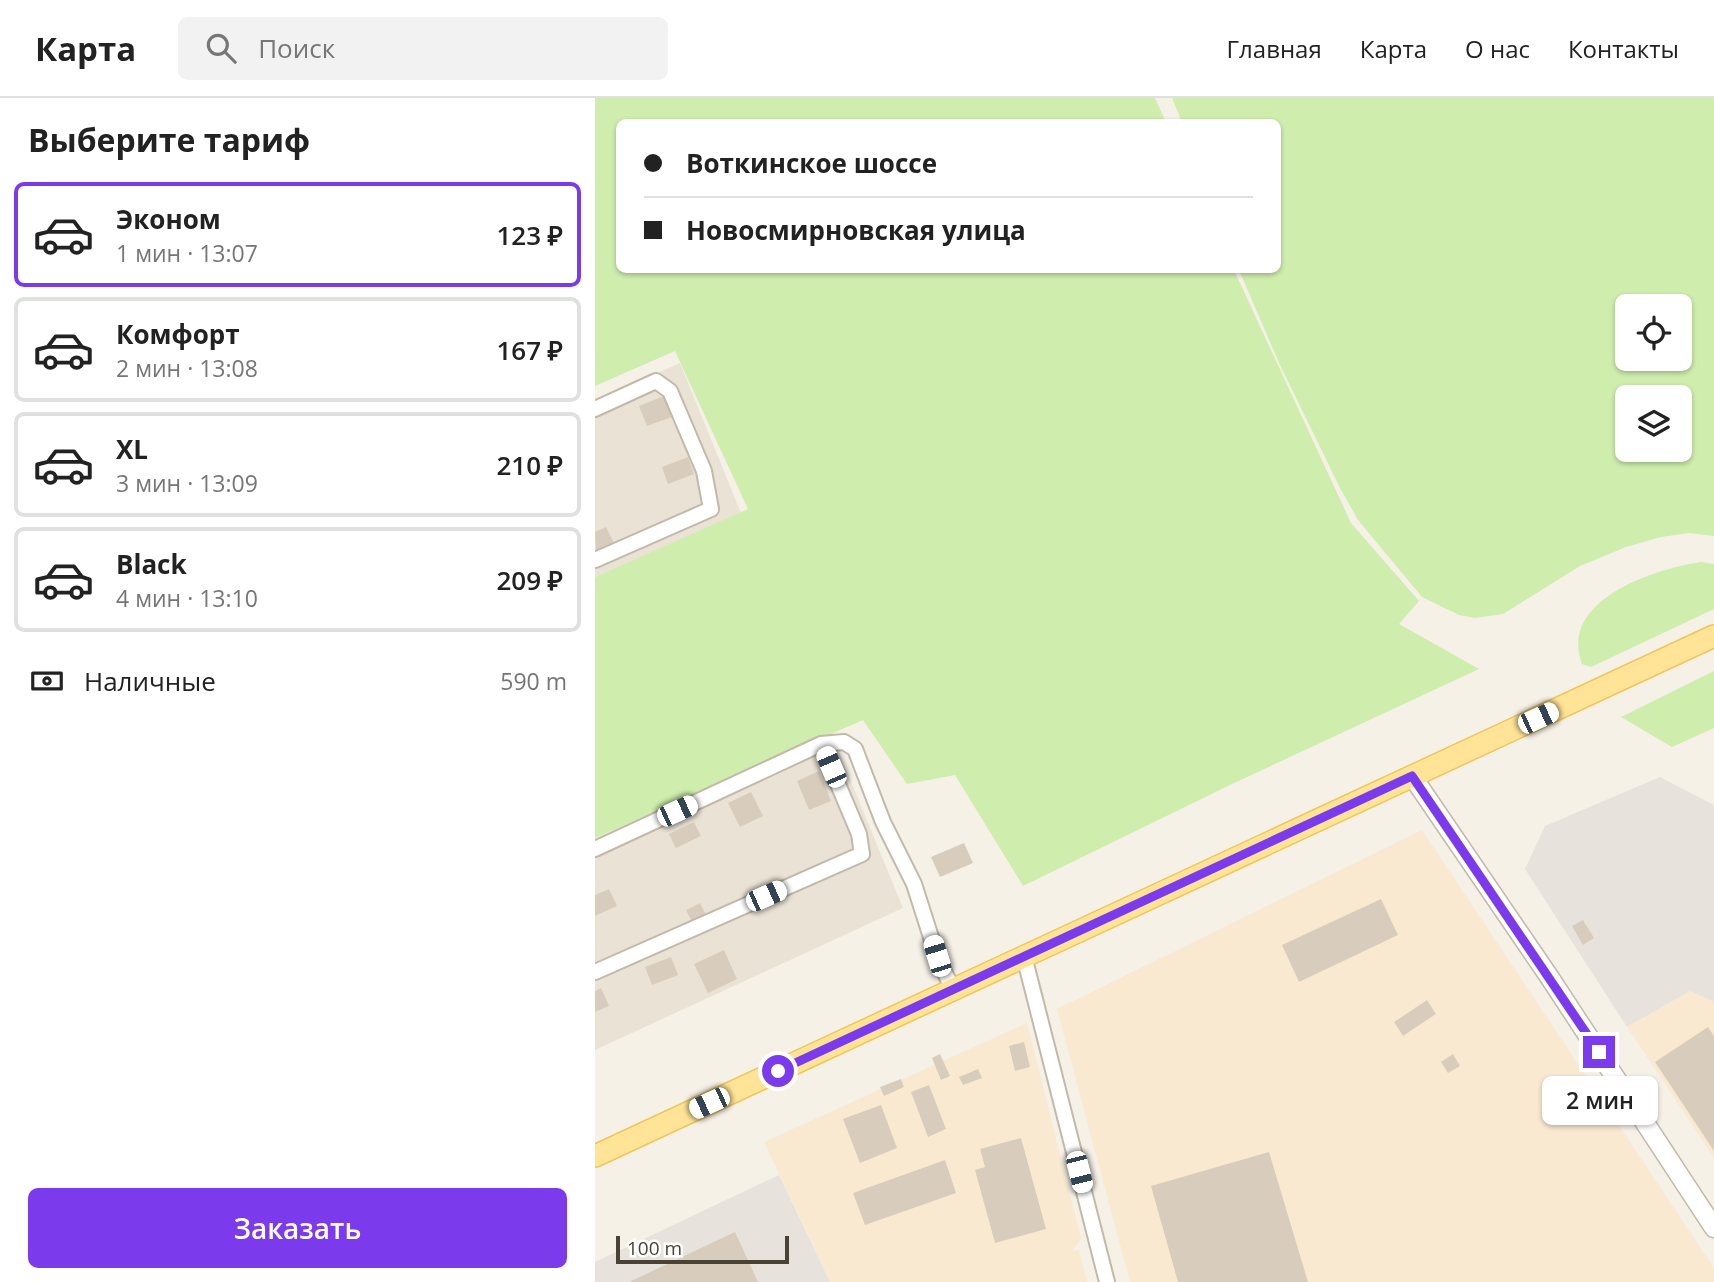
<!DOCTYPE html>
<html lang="ru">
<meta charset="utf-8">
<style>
body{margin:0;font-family:"Open Sans",sans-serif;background:#f2f2f2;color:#222;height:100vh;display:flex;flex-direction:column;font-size:26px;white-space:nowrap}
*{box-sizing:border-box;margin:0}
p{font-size:23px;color:#767676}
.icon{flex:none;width:38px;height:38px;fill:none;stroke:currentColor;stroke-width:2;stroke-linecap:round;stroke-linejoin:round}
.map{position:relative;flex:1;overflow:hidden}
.sheet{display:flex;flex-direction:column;background:#fff;width:595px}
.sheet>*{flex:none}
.hud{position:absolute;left:21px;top:21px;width:665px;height:154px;border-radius:10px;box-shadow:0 2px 5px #0004;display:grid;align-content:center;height:154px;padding:0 28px;background:#fff}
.controls{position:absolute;left:1020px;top:196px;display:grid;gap:14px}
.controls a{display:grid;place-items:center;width:77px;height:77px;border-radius:10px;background:#fff;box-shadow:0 2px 5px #0004;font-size:35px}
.scale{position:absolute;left:21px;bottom:18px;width:173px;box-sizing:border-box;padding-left:7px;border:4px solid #494235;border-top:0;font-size:19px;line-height:24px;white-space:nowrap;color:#494235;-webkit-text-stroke:5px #fff;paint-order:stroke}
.end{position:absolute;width:32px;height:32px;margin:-16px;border:9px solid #7c3aed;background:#fff;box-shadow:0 0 0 4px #fff}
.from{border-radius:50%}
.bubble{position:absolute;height:49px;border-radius:10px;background:#fff;box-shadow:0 2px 5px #0004;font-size:23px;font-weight:600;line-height:49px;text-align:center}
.car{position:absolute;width:21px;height:42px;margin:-21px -10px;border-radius:9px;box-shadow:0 0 5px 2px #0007;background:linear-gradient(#fff 24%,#345 0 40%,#fff 0 76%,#345 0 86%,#fff 0)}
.hud b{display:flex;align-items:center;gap:24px;height:66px;font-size:26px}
.hud b+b{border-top:2px solid #e0e0e0}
.hud i{width:18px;height:18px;background:#222}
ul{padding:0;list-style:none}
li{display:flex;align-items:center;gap:21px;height:105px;margin:0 14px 10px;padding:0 14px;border:4px solid #e0e0e0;border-radius:10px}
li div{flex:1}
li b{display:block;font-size:26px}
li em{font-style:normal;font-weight:600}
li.active{border-color:#7c3aed}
li>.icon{width:63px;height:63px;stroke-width:1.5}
h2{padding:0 28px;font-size:32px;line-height:84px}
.pay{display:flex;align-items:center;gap:18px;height:77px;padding:0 28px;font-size:26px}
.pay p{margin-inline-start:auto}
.primary-button{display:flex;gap:14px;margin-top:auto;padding:14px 28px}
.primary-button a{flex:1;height:80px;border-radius:10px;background:#7c3aed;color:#fff;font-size:28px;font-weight:600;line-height:80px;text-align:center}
header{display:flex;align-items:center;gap:42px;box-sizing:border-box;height:98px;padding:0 35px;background:#fff;border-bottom:2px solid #e0e0e0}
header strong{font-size:33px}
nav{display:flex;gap:38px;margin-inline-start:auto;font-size:24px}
.search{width:490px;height:63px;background:#f2f2f2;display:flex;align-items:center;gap:18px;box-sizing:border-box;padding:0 24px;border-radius:10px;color:#767676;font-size:26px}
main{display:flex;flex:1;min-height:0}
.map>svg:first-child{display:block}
</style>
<header>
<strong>Карта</strong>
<div class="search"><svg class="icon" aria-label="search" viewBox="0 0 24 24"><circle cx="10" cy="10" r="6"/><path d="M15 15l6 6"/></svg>Поиск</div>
<nav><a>Главная</a><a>Карта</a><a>О нас</a><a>Контакты</a></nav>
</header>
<main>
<section class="sheet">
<h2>Выберите тариф</h2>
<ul>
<li class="active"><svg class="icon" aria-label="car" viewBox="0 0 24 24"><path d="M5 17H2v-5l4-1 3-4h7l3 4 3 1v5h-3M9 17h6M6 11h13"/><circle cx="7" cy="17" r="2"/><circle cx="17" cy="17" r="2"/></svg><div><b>Эконом</b><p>1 мин · 13:07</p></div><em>123 ₽</em></li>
<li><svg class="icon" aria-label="car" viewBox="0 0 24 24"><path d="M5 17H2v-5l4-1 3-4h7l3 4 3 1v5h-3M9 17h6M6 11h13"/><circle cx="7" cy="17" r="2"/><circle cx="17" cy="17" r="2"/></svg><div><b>Комфорт</b><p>2 мин · 13:08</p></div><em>167 ₽</em></li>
<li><svg class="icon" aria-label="car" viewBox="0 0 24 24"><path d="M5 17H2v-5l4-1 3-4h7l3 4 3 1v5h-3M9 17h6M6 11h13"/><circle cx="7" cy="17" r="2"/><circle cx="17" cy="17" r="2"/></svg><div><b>XL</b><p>3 мин · 13:09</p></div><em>210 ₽</em></li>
<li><svg class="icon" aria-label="car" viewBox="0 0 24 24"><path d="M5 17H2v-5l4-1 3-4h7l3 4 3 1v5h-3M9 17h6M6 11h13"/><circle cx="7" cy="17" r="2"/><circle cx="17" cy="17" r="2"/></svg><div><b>Black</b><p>4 мин · 13:10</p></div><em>209 ₽</em></li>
</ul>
<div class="pay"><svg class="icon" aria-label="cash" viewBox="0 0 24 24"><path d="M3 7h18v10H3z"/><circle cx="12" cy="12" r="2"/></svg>Наличные<p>590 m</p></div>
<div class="primary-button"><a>Заказать</a></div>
</section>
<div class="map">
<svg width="1119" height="1184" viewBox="0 0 1119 1184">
<rect width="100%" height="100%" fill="#f5f1e7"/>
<path fill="#eae3d5" d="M85,265l61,150 -146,64v-176z
M237,637l71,173 -308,142v-211z"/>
<path fill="#f9e9d1" d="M827,732l292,438v14h-584l-73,-273z
M1095,893l24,11v156l-87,-131z
M432,925l54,216 -9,12 7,-1 8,32h-257l-66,-140z"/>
<path fill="#e7e3dc" d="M1065,679l54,28v197l-24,-11 -63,36 -102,-158 20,-43z
M184,1077l51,107h-235v-20z"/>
<path fill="#cfedad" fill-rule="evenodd" d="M0,0h560l11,24h-547v148h615l117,253 68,78 -20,23 80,45 -247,115 -209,102 -68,-111 -48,9 -44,-64 -268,118v-261l153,-68 -73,-158 -80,35z
M577,0h542v438l-25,-3 -28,4 -35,10 -46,19 -77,48 -28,4 -16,-3 -37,-18 -64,-77 -18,-32 -60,-123 -41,-95h38v-148h-95zM1032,208h53v53h-53zM1032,299h53v53h-53z
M1106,464l13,2v45l-123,58 -9,-3c-24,-64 72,-95 119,-102z
M1119,573v57l-42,19 -51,-30z"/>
<path fill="#d8cdbc" d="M69,298l8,21 -25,9 -8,-20z
M93,359l6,17 -26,10 -6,-17z
M11,429l8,16 -18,9 -1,-20z
M224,673l12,30 -22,9 -12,-29z
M156,694l12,24 -23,11 -12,-24z
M99,724l7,14 -25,12 -7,-14z
M369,745l9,20 -33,14 -9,-20z
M14,791l8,17 -22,10v-21z
M786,801l17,36 -99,47 -17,-37z
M105,805l8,16 -14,7 -8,-16z
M988,822l11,18 -11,7 -11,-19z
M129,852l13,29 -29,14 -14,-29z
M76,859l7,18 -26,10 -7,-18z
M6,890l8,18 -14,6v-21z
M832,902l9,14 -33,22 -9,-14z
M1113,929l6,9v115l-59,-89z
M429,944l6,25 -15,4 -6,-25z
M345,956l10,22 -9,4 -9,-22z
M858,956l7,12 -12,7 -7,-11z
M383,971l4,9 -19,7 -4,-8z
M306,981l3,8 -20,9 -4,-9z
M334,987l17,44 -18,8 -17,-45z
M286,1007l16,43 -37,15 -17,-44z
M426,1040l25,91 -51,14 -20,-73 10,-3 -5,-18z
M674,1054l39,130h-130l-27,-96z
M350,1062l11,33 -91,32 -12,-32z
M140,1134l23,50h-129z"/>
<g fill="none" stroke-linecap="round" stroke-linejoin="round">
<g stroke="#c2b9a9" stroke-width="18">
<path id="minor" d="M0,311l61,-28 14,10 34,80 7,38 -116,51
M0,751l226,-105 23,-2 11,7 28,73 31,62 23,72 16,34
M429,858l83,326
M0,874l267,-118 -3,-20 -38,-90"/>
</g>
<g stroke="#c2b9a9" stroke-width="21">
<path id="tertiary" d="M817,678l138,202 164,250"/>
</g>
<g stroke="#eec65c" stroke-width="24">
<path id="primary" d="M0,1058l1119,-520"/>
</g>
<use href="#minor" stroke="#fff" stroke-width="14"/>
<use href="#tertiary" stroke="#fff" stroke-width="18"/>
<use href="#primary" stroke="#ffe396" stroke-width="21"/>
</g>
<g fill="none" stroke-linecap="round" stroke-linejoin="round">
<path stroke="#7c3aed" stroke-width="9" d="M183,973l634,-295 187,276"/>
</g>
</svg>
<div class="controls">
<a><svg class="icon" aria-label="locate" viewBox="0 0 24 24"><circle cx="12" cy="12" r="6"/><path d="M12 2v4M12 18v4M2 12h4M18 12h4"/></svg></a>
<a><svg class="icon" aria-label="layers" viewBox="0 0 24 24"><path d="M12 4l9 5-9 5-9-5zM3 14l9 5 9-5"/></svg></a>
</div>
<div class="scale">100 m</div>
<i class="end from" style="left:183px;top:973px"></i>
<i class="end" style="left:1004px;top:954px"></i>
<div class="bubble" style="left:947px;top:978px;width:116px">2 мин</div>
<i class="car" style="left:943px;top:620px;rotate:65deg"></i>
<i class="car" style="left:236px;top:669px;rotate:337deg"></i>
<i class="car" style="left:82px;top:713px;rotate:65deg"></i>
<i class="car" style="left:171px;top:798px;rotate:66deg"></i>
<i class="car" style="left:342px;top:858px;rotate:343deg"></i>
<i class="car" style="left:114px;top:1005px;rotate:245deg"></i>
<i class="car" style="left:484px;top:1074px;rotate:166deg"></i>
<div class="hud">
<b><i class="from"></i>Воткинское шоссе</b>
<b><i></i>Новосмирновская улица</b>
</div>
</div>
</main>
